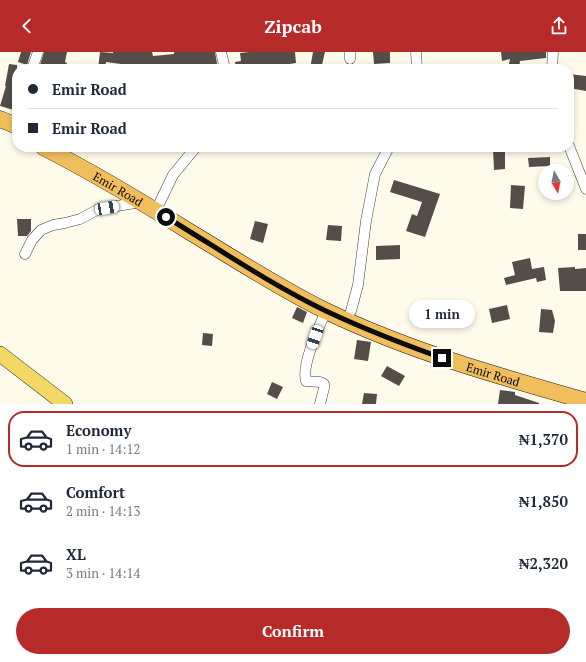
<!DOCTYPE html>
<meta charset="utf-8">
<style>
body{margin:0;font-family:"PT Serif",serif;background:#f6f6f7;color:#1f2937;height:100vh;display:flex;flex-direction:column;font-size:15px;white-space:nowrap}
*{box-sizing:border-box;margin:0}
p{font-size:13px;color:#747a83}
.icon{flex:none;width:22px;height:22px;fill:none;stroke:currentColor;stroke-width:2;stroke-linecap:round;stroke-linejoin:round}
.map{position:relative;height:352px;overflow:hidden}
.side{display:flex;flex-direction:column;background:#fff;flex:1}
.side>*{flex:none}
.top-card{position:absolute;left:12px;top:12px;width:562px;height:88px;border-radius:16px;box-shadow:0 2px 6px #0003;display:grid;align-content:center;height:88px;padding:0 16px;background:#fff}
.needle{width:26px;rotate:170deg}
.controls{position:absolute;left:538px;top:112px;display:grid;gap:8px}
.controls a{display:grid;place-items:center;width:36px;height:36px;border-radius:50%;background:#fff;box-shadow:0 2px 6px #0003;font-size:20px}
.end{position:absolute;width:18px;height:18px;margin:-9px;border:5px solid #0b0b0b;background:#fff;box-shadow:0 0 0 2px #fff}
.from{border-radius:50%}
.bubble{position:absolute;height:28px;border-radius:14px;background:#fff;box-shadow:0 2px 6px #0003;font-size:13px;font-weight:700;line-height:28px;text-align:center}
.car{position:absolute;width:12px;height:24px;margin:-12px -6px;border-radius:5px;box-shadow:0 0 3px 1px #0007;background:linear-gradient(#fff 24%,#345 0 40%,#fff 0 76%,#345 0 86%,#fff 0)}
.top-card b{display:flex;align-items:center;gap:14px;height:38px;font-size:15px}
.top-card b+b{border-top:1px solid #e0e1e3}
.top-card i{width:10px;height:10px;background:#1f2937}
ul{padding:7px 0 0;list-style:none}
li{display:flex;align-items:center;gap:12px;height:56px;margin:0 8px 6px;padding:0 8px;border:2px solid transparent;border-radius:16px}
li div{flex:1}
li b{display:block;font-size:15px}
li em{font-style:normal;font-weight:700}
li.current{border-color:#b62a29}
li>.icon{width:36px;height:36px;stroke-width:1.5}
.action{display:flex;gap:8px;margin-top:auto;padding:8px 16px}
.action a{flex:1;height:46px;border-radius:24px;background:#b62a29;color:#fff;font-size:16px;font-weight:700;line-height:46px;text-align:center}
header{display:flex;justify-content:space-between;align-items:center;height:52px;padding:0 16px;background:#b62a29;color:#fff;font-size:18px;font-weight:700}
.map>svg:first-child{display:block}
</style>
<header><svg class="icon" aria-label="back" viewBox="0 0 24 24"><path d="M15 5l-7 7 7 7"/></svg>Zipcab<svg class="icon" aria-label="share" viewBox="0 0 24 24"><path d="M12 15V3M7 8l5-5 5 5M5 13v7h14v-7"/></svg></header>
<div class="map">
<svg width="586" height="352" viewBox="0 0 586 352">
<rect width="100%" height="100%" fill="#fefbeb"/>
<path fill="#544d48" d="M21,0h10l-4,13 -9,-3z
M44,0h23l-2,10 2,1 -2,6 -26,-1z
M100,0l13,1v-1h39l1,4 21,-2v-2h41l3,17h-82v-3l-30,-4 -1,7h-7z
M249,0h46l1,11 -25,4v2h-35l-1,-7 6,-1 -1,-8z
M313,0h12l-4,17h-11z
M373,0h17v11l-16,1z
M501,0h45v6l-26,3 -1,8h-11l2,-10 -8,2z
M9,12l8,1v46l-17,-5 6,-20h-1z
M569,22l17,2v15l-17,-3z
M493,97h12v20l-11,1z
M550,105v9l-21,1 -1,-9z
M394,128l46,14 -15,43 -19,-6 6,-17 5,2 5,-14 -32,-10z
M511,133l14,1 -2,23 -13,-1z
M17,167h14v12l-4,5h-9z
M255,169l13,3 -5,19 -13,-4z
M328,173l14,1 -1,15 -15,-1z
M578,182h8v16h-8z
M400,193v14l-24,1v-14z
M530,206l2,11 12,-2 2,13 -9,2 -1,-4 -30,7 -2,-7 11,-3 -3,-13z
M575,215v2l11,-1v23h-26l-2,-23z
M507,253l3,14 -18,4 -3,-14z
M297,255l10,5 -4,11 -11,-5z
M541,257l11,1 3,11 -2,12 -14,-1z
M203,281l10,1 -1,12 -10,-1z
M357,288l14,2 -3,19 -14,-2z
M387,314l18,10 -6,10 -18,-10z
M272,330l11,5 -6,12 -10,-5z
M500,338l15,2v3l24,8v1h-41z
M364,341l13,1 -1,10h-14z"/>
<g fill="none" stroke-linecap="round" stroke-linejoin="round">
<g stroke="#3e3e3e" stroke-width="11">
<path id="minor" d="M221,0l4,17
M350,0v7
M416,0l1,17
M32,17l6,-17
M552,17l1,-17
M569,94l17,43
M160,150l13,-27 23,-28
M25,202l7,-14 9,-10 12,-5 12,-2 15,-4 19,-10 42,-7
M351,259l7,-26 8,-64 9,-47 14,-27
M320,352l4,-16v-4l-4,-2 -14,-1c-5,-16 13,-54 20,-70"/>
</g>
<g stroke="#1c1c1c" stroke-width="16">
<path id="primary" d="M0,302l65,50"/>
</g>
<g stroke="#1c1c1c" stroke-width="17">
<g id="trunk">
<path d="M0,67l17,7"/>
<path id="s1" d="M43,95c51,26 99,55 147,85 45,27 89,56 136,79 83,40 172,65 260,90"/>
</g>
</g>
<use href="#minor" stroke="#fff" stroke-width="10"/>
<use href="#primary" stroke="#f3d865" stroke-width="15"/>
<use href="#trunk" stroke="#f1be5e" stroke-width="16"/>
</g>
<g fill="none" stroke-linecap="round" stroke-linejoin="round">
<path stroke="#0b0b0b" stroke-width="5" d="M166,165c53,32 104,67 160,94 38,18 77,33 116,47"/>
</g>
<g text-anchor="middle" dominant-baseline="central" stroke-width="4" stroke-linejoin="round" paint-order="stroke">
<g font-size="12" fill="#0b0b0b" stroke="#fff">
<text stroke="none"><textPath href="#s1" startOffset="86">Emir Road</textPath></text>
<text stroke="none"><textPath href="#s1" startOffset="506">Emir Road</textPath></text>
</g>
</g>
</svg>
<div class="controls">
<a><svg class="needle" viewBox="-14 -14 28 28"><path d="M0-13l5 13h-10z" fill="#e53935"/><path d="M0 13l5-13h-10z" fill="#747a83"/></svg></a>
</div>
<i class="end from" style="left:166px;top:165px"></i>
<i class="end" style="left:442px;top:306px"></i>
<div class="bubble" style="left:409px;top:248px;width:66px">1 min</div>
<i class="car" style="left:107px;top:156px;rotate:80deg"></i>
<i class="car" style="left:315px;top:285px;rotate:199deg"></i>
<div class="top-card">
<b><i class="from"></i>Emir Road</b>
<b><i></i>Emir Road</b>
</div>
</div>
<section class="side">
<ul>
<li class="current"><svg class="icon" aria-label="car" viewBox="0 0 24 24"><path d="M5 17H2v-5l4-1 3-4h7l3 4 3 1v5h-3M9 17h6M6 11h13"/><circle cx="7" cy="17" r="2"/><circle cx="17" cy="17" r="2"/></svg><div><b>Economy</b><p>1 min · 14:12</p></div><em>₦1,370</em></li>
<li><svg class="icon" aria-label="car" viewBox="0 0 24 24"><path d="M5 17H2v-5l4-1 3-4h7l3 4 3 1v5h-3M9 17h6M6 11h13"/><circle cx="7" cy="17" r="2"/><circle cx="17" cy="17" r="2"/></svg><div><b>Comfort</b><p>2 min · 14:13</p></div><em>₦1,850</em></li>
<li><svg class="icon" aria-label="car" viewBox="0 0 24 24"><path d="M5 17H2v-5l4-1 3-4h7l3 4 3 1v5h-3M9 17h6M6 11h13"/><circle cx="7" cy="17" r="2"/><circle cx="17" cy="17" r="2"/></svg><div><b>XL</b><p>3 min · 14:14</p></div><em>₦2,320</em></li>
</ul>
<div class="action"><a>Confirm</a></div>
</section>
